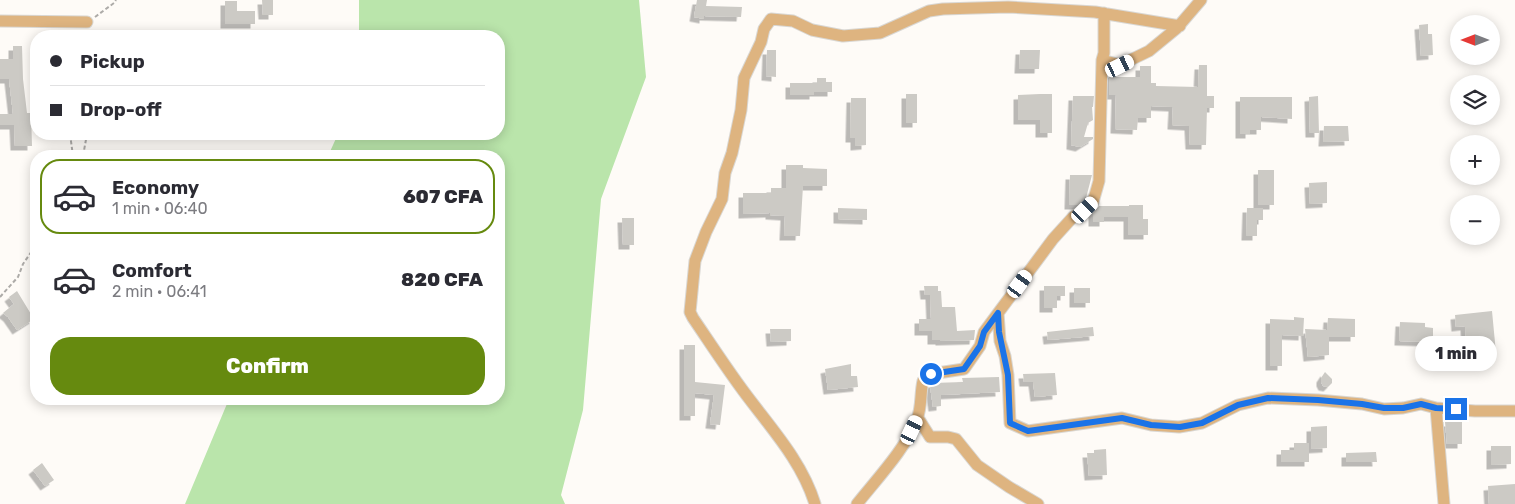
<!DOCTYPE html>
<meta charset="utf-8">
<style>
body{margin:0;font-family:Rubik,sans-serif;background:#f2f2f3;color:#2b2b33;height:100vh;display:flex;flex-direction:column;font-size:19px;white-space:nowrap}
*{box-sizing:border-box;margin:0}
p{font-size:16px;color:#7c7c81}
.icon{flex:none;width:28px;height:28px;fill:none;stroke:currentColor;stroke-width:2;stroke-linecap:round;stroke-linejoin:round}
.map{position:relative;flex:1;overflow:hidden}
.drawer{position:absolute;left:30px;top:150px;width:475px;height:255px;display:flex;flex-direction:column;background:#fff;border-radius:20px;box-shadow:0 2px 12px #0003}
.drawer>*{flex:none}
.banner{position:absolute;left:30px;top:30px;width:475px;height:110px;border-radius:20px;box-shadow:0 2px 12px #0003;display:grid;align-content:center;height:110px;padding:0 20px;background:#fff}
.needle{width:32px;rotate:270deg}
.fabs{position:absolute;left:1450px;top:15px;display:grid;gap:10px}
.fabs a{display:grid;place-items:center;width:50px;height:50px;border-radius:50%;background:#fff;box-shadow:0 2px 12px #0003;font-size:25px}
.end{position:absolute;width:22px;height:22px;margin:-11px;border:6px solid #1a73e8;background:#fff;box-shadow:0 0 0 2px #fff}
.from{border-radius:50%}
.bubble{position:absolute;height:35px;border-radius:18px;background:#fff;box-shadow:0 2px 12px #0003;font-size:16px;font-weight:800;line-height:35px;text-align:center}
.car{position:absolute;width:15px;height:30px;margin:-15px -8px;border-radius:6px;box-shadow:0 0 4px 1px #0007;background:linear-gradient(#fff 24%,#345 0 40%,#fff 0 76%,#345 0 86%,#fff 0)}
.banner b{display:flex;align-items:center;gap:18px;height:48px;font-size:19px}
.banner b+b{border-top:1px solid #e1e1e2}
.banner i{width:12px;height:12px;background:#2b2b33}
ul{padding:9px 0 0;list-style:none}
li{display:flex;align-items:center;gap:15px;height:75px;margin:0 10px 8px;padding:0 10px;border:2px solid transparent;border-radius:20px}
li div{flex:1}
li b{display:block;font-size:19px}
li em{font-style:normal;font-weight:800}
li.on{border-color:#668a0f}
li>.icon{width:45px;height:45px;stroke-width:1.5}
.button{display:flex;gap:10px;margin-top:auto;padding:10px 20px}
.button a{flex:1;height:58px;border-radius:20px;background:#668a0f;color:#fff;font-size:20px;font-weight:800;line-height:58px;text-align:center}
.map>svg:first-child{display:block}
</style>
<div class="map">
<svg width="1515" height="504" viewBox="0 0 1515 504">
<defs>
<filter id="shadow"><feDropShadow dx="-4.5" dy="4.5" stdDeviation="0" flood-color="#0004"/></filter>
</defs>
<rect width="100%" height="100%" fill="#fefbf7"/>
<path fill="#bae5ab" d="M359,0h280l7,77 -45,122 -18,211 -22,85 4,9h-380l44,-105h270v-243h-171l10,-22h161v-98h-140z"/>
<path fill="#cccac5" filter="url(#shadow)" d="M262,0h11v15h-10z
M697,0h10l-1,6 36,1 -1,10 -37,-1v3l-10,-2z
M225,1h12v10h18v13h-30z
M1428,24v10h4l1,21 -12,1 -2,-31z
M13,46h9l1,33 4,34h4l1,33h-17l-1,-21h-14v-11h13l-4,-35h-9v-20h13z
M767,50h9v27l-10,-1z
M1020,50h20l-1,19h-20z
M1199,65h8v31h7v12h-7l-1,37h-16l-1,-19 -17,-1 1,-18 -22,-1v12h-13l-1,12 -22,-1 1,-34h-7v-22h7v4h24v-11h11v17h5v3l42,1z
M817,78h9v4h6v10h-18v3h-24v-12h27z
M906,94h11v29h-11z
M1040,94h12v39h-12v-13h-22v-25z
M1073,96h21l-1,11h-1l1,13 -5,3 -4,14h9v2l-13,8 -9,-2z
M1318,96l1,37h-9l-1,-36z
M1240,97h52v22l-31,-2v13h-11v4h-10z
M851,98h15v47l-11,1v-8h-5z
M1324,126h24l1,15 -26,1z
M786,165h17v3l24,1v17h-24l-3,50h-16l1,-20 -15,-1v-2l-27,1v-21h28v-5h15z
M1258,170h16v35h-16z
M1070,175h22l-6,23 -8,7h-9z
M1327,182v21l-17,1 -1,-21z
M1129,205h14v14h5v16h-20v-18h-24v5h-11v-9l6,-7h30z
M838,208l29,1v11l-29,-1z
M1247,208h16v12h-6v16h-11z
M622,218h12v27h-11z
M924,286h14v5h3l1,16h13l2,24 18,-1 -1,10 -34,1v-1h-8v-9h-13v-12h12l-1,-24h-5z
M1044,286h21v10h-8v12h-13z
M1074,288h16v15h-16z
M17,291l17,28 -17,11 -9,-13 -5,-4 11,-9 -5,-7z
M1492,311l4,42 -22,1 -1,-12h-7l-1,-16 -9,1 -1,-12z
M1294,317l10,1 -1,18 -21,-1v31h-12v-47l24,1z
M1328,318l27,1v18h-26v18l-21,2 -3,-28 22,1z
M1400,322l25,1v4l8,1v14l-34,-1z
M1093,327l1,9 -46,4 -1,-8z
M770,329h21v12l-20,1z
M684,345h11v37l30,3 -5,40 -10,-1 4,-29 -19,-2v23h-11z
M851,364v12h6l1,11 -30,3 -3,-21z
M1325,372l7,7v4l-4,4 -5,-1 -2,-4v-4z
M1055,373l2,22 -22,2 -2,-15h-9l-1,-8z
M999,377l1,15 -59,3v11l-8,1 -3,-21 3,-3 30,-1 -1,-4z
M1445,422h17v22h-15z
M1327,426v22l-16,1v-22z
M1294,443h15v19h-28v-12h13z
M1491,446h20v18l-20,1z
M1106,449l1,26 -18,1 -2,-23h7v-3z
M1376,452l1,10h-31v-9z
M42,463l12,17 -9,6 -12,-16z
M1515,484v20h-26l-1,-18z"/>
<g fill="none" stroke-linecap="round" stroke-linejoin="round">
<g stroke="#d9d7d3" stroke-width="13">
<path id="minor" d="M0,21l87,1
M1102,60l2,-7v-40
M998,313l2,28 5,15 3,19 2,48 18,8 94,-13 29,7 28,2 23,-4 36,-18 30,-7 50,2 44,4 22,5 19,-1 18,-4 15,4 39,3h40
M1436,408l8,96
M918,418l12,19h18l8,2 21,26 32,22 29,17
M815,504c-14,-46 -49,-81 -76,-119 -16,-22 -31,-45 -46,-67l-3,-6 5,-51 11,-29 16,-33 3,-26 7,-20 9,-43 3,-32 17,-36 3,-13 7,-10 22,2 19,9 31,6 37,-3 49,-22 14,-2 65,-2 87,5 85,14
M857,504c19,-24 50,-57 60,-85 5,-12 3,-26 6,-38l8,-7 33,-5 16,-23 4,-14 69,-93 20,-22 12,-7 8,-8 6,-21 3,-121 18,5 29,-14 28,-23 24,-28"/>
</g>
<path stroke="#adaba8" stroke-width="2" stroke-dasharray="4 2.5" stroke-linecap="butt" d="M95,17l19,-14 2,-3
M70,134l3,22
M83,156l4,-22
M0,297l18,-20 5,-13 13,-19"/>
<use href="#minor" stroke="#deb480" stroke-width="11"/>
</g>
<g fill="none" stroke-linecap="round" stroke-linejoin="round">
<path stroke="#1a73e8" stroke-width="6" d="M931,374l33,-5 16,-23 4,-14 14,-19 1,19 9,43 2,48 18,8 94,-13 29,7 29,2 22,-4 36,-18 30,-7 50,2 44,4 22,4h19l18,-4 15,4 20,1"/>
</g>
</svg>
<div class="fabs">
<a><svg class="needle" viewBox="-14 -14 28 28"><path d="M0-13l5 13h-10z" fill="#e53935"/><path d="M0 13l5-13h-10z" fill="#7c7c81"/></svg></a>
<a><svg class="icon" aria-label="layers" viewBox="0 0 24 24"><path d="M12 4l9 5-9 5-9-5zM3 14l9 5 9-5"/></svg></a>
<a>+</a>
<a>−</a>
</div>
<i class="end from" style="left:931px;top:374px"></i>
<i class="end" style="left:1456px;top:409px"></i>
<div class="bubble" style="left:1415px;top:336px;width:82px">1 min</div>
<i class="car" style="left:1120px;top:66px;rotate:64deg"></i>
<i class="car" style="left:1085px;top:210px;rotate:45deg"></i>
<i class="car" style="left:1020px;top:284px;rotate:36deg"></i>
<i class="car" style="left:912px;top:430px;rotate:25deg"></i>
<div class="banner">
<b><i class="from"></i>Pickup</b>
<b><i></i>Drop-off</b>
</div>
<section class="drawer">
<ul>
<li class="on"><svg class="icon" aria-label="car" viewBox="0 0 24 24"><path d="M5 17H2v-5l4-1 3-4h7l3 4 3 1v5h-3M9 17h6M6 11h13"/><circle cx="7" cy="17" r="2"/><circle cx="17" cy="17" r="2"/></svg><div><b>Economy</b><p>1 min · 06:40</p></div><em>607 CFA</em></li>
<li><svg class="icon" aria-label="car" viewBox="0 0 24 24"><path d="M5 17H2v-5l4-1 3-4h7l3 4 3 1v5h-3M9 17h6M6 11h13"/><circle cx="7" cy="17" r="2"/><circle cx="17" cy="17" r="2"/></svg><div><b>Comfort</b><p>2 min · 06:41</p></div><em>820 CFA</em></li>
</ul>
<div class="button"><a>Confirm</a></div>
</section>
</div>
